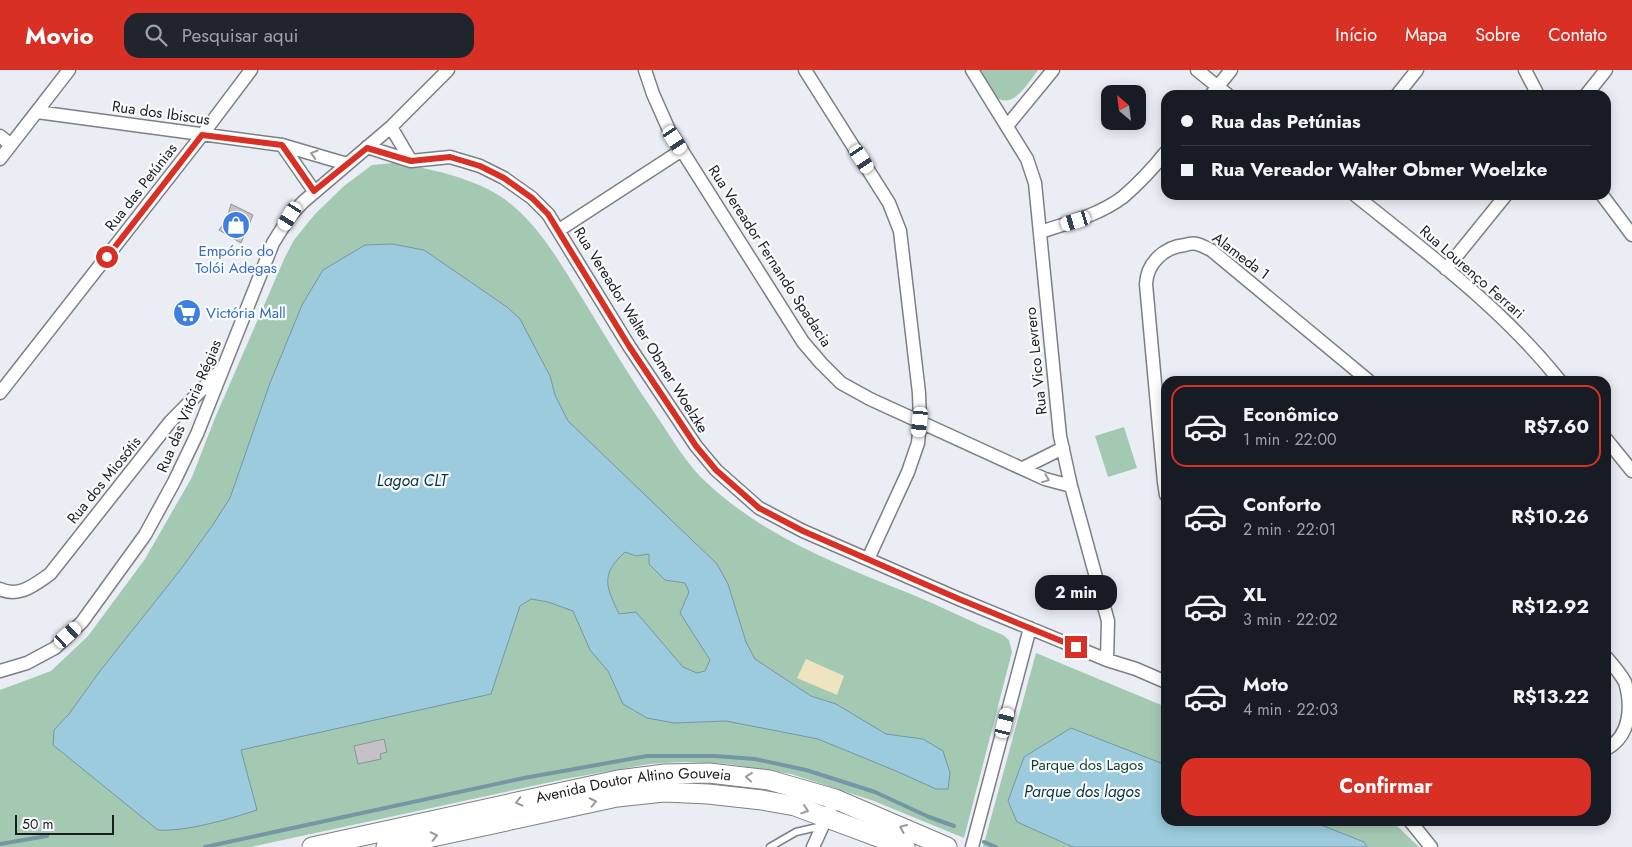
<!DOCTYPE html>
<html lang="pt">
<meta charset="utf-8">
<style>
body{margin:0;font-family:Jost,sans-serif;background:#20242c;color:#f1f3f6;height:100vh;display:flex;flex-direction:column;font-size:19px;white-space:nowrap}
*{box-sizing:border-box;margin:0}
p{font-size:16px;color:#9ea1a6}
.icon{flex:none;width:28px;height:28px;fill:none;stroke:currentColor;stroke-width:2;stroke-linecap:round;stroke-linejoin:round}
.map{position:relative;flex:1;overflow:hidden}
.details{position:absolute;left:1161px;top:306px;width:450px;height:450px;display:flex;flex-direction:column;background:#171b24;border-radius:15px;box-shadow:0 2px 12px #0003}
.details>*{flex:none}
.banner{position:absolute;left:1161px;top:20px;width:450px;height:110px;border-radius:15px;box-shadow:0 2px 12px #0003;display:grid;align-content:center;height:110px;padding:0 20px;background:#171b24}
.needle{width:32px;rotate:332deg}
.buttons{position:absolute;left:1101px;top:15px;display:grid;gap:10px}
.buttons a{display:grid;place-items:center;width:45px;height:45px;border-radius:10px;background:#171b24;box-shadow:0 2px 12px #0003;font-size:25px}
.scale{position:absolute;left:15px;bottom:12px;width:99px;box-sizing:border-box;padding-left:5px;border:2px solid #1c1d20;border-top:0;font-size:14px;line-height:18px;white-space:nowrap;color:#1c1d20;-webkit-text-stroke:4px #f9fbff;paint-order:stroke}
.end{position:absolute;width:22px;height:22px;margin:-11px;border:6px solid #d93025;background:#fff;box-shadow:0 0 0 2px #fff}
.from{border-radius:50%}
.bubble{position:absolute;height:35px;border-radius:15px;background:#171b24;box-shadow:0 2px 12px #0003;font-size:16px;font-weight:700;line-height:35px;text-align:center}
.car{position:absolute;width:15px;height:30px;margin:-15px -8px;border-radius:6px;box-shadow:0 0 4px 1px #0007;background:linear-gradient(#fff 24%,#345 0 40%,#fff 0 76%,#345 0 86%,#fff 0)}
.banner b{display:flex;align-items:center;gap:18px;height:48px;font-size:19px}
.banner b+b{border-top:1px solid #363941}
.banner i{width:12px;height:12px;background:#f1f3f6}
ul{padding:9px 0 0;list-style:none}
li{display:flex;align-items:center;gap:15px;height:82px;margin:0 10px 8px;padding:0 10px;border:2px solid transparent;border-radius:15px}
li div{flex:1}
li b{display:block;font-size:19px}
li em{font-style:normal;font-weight:700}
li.on{border-color:#d93025}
li>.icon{width:45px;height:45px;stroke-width:1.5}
.action{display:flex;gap:10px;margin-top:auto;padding:10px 20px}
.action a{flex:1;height:58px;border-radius:15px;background:#d93025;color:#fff;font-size:20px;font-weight:700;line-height:58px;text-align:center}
header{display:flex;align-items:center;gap:30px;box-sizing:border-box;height:70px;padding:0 25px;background:#d93025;color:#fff}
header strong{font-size:24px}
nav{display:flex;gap:28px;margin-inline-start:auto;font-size:18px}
.search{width:350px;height:45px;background:#20242c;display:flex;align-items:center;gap:12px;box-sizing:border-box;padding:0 18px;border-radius:15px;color:#9ea1a6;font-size:19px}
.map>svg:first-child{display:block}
</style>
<header>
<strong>Movio</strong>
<div class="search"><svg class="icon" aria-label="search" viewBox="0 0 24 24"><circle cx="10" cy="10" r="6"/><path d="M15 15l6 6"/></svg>Pesquisar aqui</div>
<nav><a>Início</a><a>Mapa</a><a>Sobre</a><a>Contato</a></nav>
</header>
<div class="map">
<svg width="1632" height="777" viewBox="0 0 1632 777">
<rect width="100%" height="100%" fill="#eaeef4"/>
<path fill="#a4c9b3" d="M977,0h61c-10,13 -28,45 -46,23 -6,-6 -10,-16 -15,-23z
M393,93c35,5 77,14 107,33 40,27 62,71 87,110 23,38 46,76 71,112 15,22 29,47 49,65 58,54 132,82 204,111 31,13 61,28 92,41l6,5 3,12 -48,186 -90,-37 -83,-27 -63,-10 -44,-2 -35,2 -84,15 -314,68h-251v-157l51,-19 37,-35 57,-77 47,-82 23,-59 70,-161 9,-17 21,-26 29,-28 28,-21z
M1124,357l13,41 -29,9 -13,-41z
M1036,583l130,54v114h226l27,26h-436z"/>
<path fill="#eee4bf" d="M806,589l38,17 -7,19 -40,-17z"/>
<path fill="#9bcbdc" stroke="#7597a4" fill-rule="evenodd" d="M392,174l32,6 83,57 13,12 30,57 5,19 13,26 149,143 11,20 18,58 9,17 56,37 25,8 50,30 37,5 20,12 7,22 -2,16h-12l-40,-18 -78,-32 -92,-18 -52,2 -27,-5 -24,-14 -15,-33 -18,-21 -17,-39 -25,-9 -17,-3 -11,7 -29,88 -250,56 16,60c-27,9 -72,22 -99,20l-105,-85 1,-15 15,-16 31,-43 81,-102 31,-43 18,-28 40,-115 32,-78 21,-35 42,-25zM625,482l11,4 13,-2v10l16,16 20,3 4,9 -9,21 30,47 -5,11 -8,2 -14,-6 -47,-55 -17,2c-13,-28 -19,-39 6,-62z
M1071,658l95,37v56h145l53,21 3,5h-294l-56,-25 -9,-21 16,-44z"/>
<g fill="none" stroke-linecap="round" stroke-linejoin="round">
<path stroke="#7597a4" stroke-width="4" d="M984,772l12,5
M0,774l47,-8
M205,777l319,-69 123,-22h68l40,3 51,11 69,22 54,25 25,9"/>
</g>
<path fill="#c6c1c7" stroke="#948f95" d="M231,134l22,11 -12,28 -22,-13 8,-11z
M384,669l3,13 -7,2 1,5 -23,5 -4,-18z"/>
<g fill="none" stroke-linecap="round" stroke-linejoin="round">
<g stroke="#7c7f85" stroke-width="9">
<path id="service" d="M770,777l26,-15 26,-6"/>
</g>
<g stroke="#7c7f85" stroke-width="15">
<path id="minor" d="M645,0l8,24 16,36 134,212 18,21 20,20 29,16 175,80 26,7
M805,0l84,133 11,28 19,162 1,29 -2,21 -10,29 -40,87
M972,0l55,89 8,24 25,253 11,50 37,135 -1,39
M1197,0l31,25
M1525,0l13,25
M1211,25l20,-25
M1397,25l20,-25
M1586,25l20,-25
M37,42l245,33 65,19
M1007,56l46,-56
M391,57l20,34
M0,66l11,9
M282,75l32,46
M367,77l44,14 39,-4 30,9 24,12 28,20 16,16 81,132 67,100 20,24 43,38 44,23 156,68 148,61 29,9 30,13
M0,89l69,-89
M1355,125c72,58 147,113 205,186
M1602,125l30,40
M559,160l123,-80
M1040,162c28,-9 59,-17 83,-35 15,-13 31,-30 43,-45
M1446,199l60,-74
M0,323l202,-258 49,-65
M1606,369l26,32
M1023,398l40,-20
M1166,425l-2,-13 -18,-198c1,-21 18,-37 39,-39 3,-1 8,-2 12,-1 4,1 10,4 14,6l158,131
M0,519c19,9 34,-4 50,-15l120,-152 49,-50
M1606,587c7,8 14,16 19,25 7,24 6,54 -19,67
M0,601l27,-8 28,-15 27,-26 63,-87 29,-53 23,-48 76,-191 17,-27 13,-14 88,-75 57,-57
M1410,751l21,26
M813,777l22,-48
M972,777l58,-219"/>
</g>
<g stroke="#7c7f85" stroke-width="21">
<g id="primary">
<path id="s1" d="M312,777l306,-67 47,-6 44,-1 60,7 66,19 112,48"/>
<path d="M386,777l231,-50 47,-5 44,2 54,6 33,6 110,41"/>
</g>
</g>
<use href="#service" stroke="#fff" stroke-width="6"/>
<use href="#minor" stroke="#fff" stroke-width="12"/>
<use href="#primary" stroke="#fff" stroke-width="19"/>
</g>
<defs><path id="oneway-chevron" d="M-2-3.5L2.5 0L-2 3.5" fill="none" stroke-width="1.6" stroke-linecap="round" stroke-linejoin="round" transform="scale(1.25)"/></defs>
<g stroke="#99999b">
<use href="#oneway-chevron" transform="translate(314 84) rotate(-164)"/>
<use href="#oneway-chevron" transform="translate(1046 409) rotate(21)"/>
<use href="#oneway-chevron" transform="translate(749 707) rotate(-174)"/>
<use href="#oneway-chevron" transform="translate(519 732) rotate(166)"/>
<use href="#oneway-chevron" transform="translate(593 732) rotate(-12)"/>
<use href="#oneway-chevron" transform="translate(805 740) rotate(19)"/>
<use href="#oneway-chevron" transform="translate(903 758) rotate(-157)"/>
<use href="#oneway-chevron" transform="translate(434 766) rotate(-12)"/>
</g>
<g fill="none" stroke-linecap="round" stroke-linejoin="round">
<path stroke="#d93025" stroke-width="6" d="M107,187l95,-122 80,10 32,46 53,-43 44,13 39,-4 30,9 24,12 28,20 16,16 81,132 67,100 20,24 43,38 44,23 156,68 117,48"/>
</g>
<defs>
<g id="shop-disc" transform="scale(1.4375)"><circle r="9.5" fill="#3f7fe0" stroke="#f9fbff"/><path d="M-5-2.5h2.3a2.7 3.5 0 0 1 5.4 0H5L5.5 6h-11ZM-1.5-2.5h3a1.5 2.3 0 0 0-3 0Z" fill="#fff"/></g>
<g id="supermarket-disc" transform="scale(1.4375)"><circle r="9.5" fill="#3f7fe0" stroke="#f9fbff"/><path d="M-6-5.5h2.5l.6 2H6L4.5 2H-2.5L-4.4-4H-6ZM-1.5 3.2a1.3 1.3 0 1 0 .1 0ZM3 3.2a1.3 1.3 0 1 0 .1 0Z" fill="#fff"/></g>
</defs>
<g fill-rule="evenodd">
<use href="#shop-disc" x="236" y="155"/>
<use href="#supermarket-disc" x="187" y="243"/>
</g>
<g text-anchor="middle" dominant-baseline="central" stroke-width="4.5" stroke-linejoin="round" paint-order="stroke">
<g font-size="15" fill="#1c1d20" stroke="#f9fbff">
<text transform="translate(161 43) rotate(8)">Rua dos Ibiscus</text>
<text transform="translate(141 117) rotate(-52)">Rua das Petúnias</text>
<text transform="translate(770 186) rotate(57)">Rua Vereador Fernando Spadacia</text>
<text transform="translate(1241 186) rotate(37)">Alameda 1</text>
<text transform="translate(1472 202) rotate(41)">Rua Lourenço Ferrari</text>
<text transform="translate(641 260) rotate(58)">Rua Vereador Walter Obmer Woelzke</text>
<text transform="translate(1036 291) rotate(-96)">Rua Vico Levrero</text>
<text transform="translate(189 336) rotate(-67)">Rua das Vitória Régias</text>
<text transform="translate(104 410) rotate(-51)">Rua dos Miosótis</text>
<text stroke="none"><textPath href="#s1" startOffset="328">Avenida Doutor Altino Gouveia</textPath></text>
</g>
<g font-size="15" fill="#366cbe" stroke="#f9fbff">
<text x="236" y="181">Empório do<tspan x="236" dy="17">Tolói Adegas</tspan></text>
<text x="206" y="243" text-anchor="start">Victória Mall</text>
</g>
<g font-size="15" fill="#12442c" stroke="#f9fbff">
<text x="1087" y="695">Parque dos Lagos</text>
</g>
<g font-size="16" font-style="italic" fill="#083541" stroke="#f9fbff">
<text x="412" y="410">Lagoa CLT</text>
<text x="1082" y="721">Parque dos lagos</text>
</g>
</g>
</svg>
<div class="buttons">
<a><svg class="needle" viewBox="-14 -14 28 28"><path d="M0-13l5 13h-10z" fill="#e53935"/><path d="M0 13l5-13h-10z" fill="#9ea1a6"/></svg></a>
</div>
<div class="scale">50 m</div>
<i class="end from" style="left:107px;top:187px"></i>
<i class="end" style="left:1076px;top:577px"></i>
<div class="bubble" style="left:1035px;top:505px;width:82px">2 min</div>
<i class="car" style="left:675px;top:70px;rotate:147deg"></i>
<i class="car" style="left:862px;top:89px;rotate:147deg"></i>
<i class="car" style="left:290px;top:146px;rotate:212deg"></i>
<i class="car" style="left:1076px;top:151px;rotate:253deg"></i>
<i class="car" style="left:920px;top:352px;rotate:186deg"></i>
<i class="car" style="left:68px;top:565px;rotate:48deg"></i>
<i class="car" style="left:1005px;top:653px;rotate:14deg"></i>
<div class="banner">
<b><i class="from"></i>Rua das Petúnias</b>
<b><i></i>Rua Vereador Walter Obmer Woelzke</b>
</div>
<section class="details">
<ul>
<li class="on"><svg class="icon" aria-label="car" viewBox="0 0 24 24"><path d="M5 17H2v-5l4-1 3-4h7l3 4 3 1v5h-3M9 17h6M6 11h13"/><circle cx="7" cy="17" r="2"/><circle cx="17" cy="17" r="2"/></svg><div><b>Econômico</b><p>1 min · 22:00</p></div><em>R$7.60</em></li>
<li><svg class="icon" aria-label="car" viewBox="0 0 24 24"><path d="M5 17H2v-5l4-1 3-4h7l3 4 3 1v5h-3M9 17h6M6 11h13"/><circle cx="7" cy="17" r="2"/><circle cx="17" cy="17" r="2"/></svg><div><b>Conforto</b><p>2 min · 22:01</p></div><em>R$10.26</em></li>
<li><svg class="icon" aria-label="car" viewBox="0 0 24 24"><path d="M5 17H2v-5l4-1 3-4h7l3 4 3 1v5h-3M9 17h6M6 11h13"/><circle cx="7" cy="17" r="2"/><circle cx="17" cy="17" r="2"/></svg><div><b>XL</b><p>3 min · 22:02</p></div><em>R$12.92</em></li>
<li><svg class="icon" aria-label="car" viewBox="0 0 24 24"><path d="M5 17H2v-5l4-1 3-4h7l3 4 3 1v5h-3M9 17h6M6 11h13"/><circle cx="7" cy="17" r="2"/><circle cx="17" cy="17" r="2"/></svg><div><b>Moto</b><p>4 min · 22:03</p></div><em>R$13.22</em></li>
</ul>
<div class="action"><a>Confirmar</a></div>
</section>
</div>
